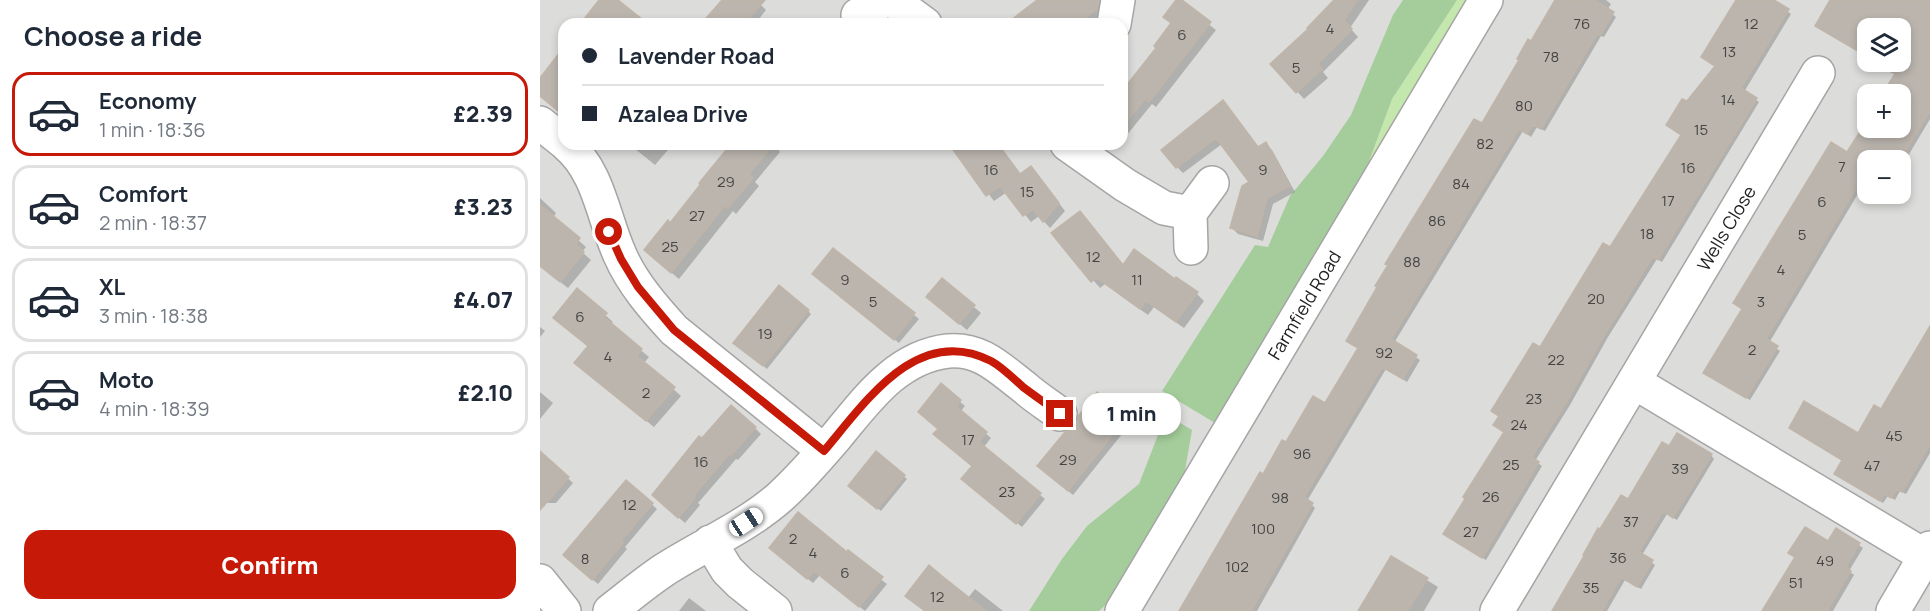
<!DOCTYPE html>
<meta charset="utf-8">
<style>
body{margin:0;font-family:Manrope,sans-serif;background:#f2f2f3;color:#1f2937;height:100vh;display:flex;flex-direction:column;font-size:22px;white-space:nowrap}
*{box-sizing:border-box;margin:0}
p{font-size:20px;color:#747a83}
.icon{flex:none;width:33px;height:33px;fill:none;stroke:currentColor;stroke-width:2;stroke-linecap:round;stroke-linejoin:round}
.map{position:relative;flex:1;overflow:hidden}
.sheet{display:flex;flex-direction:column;background:#fff;width:540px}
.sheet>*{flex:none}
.banner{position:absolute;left:18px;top:18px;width:570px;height:132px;border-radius:18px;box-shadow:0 3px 9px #0003;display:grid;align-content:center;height:132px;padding:0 24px;background:#fff}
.tools{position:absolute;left:1317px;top:18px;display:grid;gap:12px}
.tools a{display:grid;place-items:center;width:54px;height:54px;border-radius:12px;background:#fff;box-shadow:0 3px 9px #0003;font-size:30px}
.end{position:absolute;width:27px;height:27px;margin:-14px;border:8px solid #c61907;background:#fff;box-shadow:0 0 0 3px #fff}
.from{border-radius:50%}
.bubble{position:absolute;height:42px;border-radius:18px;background:#fff;box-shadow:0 3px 9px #0003;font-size:20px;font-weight:800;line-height:42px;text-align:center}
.car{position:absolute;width:18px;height:36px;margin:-18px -9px;border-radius:8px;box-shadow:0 0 4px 2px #0007;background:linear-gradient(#fff 24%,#345 0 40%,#fff 0 76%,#345 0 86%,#fff 0)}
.banner b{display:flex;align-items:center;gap:21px;height:57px;font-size:22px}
.banner b+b{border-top:2px solid #e0e1e3}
.banner i{width:15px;height:15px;background:#1f2937}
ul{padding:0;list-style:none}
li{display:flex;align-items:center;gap:18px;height:84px;margin:0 12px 9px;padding:0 12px;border:3px solid #e0e1e3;border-radius:18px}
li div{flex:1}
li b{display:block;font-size:22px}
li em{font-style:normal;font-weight:800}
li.on{border-color:#c61907}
li>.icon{width:54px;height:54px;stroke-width:1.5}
h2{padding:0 24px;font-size:27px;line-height:72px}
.primary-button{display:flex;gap:12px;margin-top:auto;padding:12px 24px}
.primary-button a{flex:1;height:69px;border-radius:18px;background:#c61907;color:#fff;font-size:24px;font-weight:800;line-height:69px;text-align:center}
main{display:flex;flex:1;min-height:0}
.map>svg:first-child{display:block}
</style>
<main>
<section class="sheet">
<h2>Choose a ride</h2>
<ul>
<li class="on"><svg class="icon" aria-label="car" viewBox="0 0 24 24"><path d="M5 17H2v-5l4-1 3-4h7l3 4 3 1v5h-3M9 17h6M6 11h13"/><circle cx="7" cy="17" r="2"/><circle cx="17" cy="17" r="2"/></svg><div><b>Economy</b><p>1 min · 18:36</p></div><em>£2.39</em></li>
<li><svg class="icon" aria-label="car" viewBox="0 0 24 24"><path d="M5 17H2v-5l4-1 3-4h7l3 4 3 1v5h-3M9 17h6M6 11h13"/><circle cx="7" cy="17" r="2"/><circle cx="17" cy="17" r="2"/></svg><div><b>Comfort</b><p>2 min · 18:37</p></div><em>£3.23</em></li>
<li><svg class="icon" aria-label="car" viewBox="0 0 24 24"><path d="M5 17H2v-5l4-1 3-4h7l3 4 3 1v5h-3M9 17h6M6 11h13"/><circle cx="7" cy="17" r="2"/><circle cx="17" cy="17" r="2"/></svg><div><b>XL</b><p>3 min · 18:38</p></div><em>£4.07</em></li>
<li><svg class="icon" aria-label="car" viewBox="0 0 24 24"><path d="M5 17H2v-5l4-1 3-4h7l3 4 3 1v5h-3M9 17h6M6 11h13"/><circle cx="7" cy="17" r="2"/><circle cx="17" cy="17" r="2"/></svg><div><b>Moto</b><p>4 min · 18:39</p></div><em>£2.10</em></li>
</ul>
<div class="primary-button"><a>Confirm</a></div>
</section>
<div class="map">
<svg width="1390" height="611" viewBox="0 0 1390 611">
<rect width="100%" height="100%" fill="#efede5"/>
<path fill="#dcdcdb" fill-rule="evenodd" d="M0,0h1390v611h-1390zM24,24h558v120h-558zM1328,28h32v34h-32zM1328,94h32v34h-32zM1328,160h32v34h-32z"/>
<path fill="#c4e7ad" d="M917,0h15l-114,191 34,-92z"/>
<path fill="#a5cd9b" d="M863,0h54l-65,99 -34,92 -138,235 -58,-35 93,-146 13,2 22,-51 33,-40 28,-41 42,-100z
M637,421l15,9 -8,46 -65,116 -20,19h-70l33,-52 25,-33 52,-42 19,-49 10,-13z"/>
<path fill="#0003" d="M184,0h32l10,10 -11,14h-37z
M508,0h51l7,8 -2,7 -11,9h-85z
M638,0l38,30 -60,77 -4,-3 -30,37v-50l1,1 35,-44 14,-24z
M796,0h33l-19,28 8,9 -35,35 5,6 -24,21 -32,-35 38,-35z
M1017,0h49l5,4 -4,6 9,7 -12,20 -3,-1 -56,95 -8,-4 -6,10 -8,-6 -129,212 26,17 -13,22 -21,-13 -79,132 8,7 -58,103h-76l82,-135 24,-32 39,-39 33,-56 -11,-8 134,-216z
M1198,0h33l20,14 -47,78 15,10 -97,160 -5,-3 -49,78 -38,68 -35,56 7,5 -56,94 -38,-23 57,-104 -10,-8 5,-8 -8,-6 48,-62 71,-100 72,-113 -16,-11 49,-58 -13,-10z
M1292,0h89l9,6v113l-28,47 -2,-6h-8l-11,-6 -4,6h-9v17l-99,166 11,8 -30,49 -41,-24 139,-222 20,-26h32v-34h-16l12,-19 -22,-13h26v-34h-32v29l-48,-28z
M683,102l36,46 7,-4 6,6 23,42 -22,12 -10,37 -25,-7 -6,-6 20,-46 -30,-38 -39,29 -6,-6z
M89,144h44l-18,21z
M193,144h40l7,8 -25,30 4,4 -23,28 -3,-3 -54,68 -26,-22 18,-32z
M411,144h46l24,31 16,-1 28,37 -15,17 -11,-12 -8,6 -24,-30 -13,9z
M0,198l16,15 -3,5 33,29 -4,5 9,8 -23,28 -28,-22z
M513,233l71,33 51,15 22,13 7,7 -20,27 -30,-21 -6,8 -43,-31 -5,4z
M293,250l86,69 -20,24 -81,-64z
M402,280l39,33 -14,17 -32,-26z
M37,290l36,32 -3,3 39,32 -5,6 37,33 -27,31 -71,-57 6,-23z
M268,311l3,3 -44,55 -24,-20z
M0,327l5,4 -5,6z
M1390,331v122l-24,41 -6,-3 -5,9 -7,-4 -5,7 -47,-29 23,-39 23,-24z
M401,386l24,20 -5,6 31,26 -8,10 62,51 -23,28 -54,-43 5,-17 -34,-38z
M0,392l13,11 -13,16z
M557,394l34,29 -58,72 -29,-24z
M215,428l6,6 -23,26 -2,-1 -38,44 2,2 -15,18 -25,-22 42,-61z
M1129,448l42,7 3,4 -37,61 -10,-6 -25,41 13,10 -14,24 -16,-9 -18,31h-54l47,-80 28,-30z
M0,453l33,30 -17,20h-8l-8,-7z
M336,454l31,25 -26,32 -27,-22z
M86,482l31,27 -32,38 2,2 -29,35 -29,-24z
M1296,530l27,18 -14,23 5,4 -21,36h-68l31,-53 -6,-5 38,-10z
M236,553l71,1 40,30 -22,27 -45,-36 -7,8z
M851,558l47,29 -14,24h-59z
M435,589l28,22h-77l42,-13z
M149,598l17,13h-27z"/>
<path fill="#bbb5ae" stroke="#c0b5a8" stroke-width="1.5" d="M59,0h19l30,24h-68z
M182,0h43l-21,24h-43z
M497,0h62l-1,8 -21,16h-71z
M636,0h6l29,22 -62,80 -4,-3 -23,28v-36l34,-43 -2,-2 17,-23 -8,-6z
M794,0h23l-13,20 8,9 -35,35 5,5 -26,24 -26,-29 38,-35 -1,-1z
M1015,0h39l20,12 -14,23 -3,-1 -56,95 -8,-4 -6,9 -8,-5 -128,210 26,16 -14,24 -21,-12 -78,130 9,6 -62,108h-72l81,-139 3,2 19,-34 4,2 27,-46 12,7 33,-55 -12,-7 31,-54 -2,-1 13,-21 -3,-1 89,-145 8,4 37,-63 -2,-1 11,-20 3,2z
M1196,0h38l15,9 -48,79 16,10 -99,162 -5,-4 -48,78 -38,67 -35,56 7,5 -57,96 -39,-24 22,-35 -2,-2 41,-65 -11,-7 6,-9 -8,-5 42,-68 7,4 63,-104 7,4 71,-112 -15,-10 16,-26 5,2 28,-35 -14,-9z
M1290,0h100v111l-30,49h-8l-15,-8 -5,8h-4v8l-102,171 12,7 -32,52 -43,-25 39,-64 -9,-6 98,-161 16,10 21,-33v9h32v-34h-18l13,-20 -21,-12h26v-34h-32v29l-53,-31z
M24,47v69l-24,-20v-18z
M683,100l35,47 8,-5 24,44 -23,12 -10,38 -27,-8 12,-42 7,-4 -33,-44 -40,30 -15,-18z
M191,144h43l-25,30 4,4 -25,30 -3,-3 -54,68 -27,-23 24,-30 2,3 30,-38 -1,-2z
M409,144h49l22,30 11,-8 28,37 -16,19 -10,-13 -10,7 -23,-30 -14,10z
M0,205l40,33 -4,6 8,8 -24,30 -20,-16z
M540,211l43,54 11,-16 41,30 1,-2 22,15 -22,30 -30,-21 -6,8 -43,-31 -6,4 -40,-49z
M293,248l82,65 -21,27 -82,-66z
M402,278l33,27 -16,19 -33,-27z
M239,285l30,25 -46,56 -30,-23z
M37,288l30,25 -3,4 38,32 -5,7 38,31 -29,34 -72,-58 14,-17 -35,-28z
M1390,326v118l-28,48 -5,-3 -6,9 -7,-4 -4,7 -46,-27 8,-14 -53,-32 15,-27 54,32 16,-28 7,4z
M401,383l20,17 -5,6 31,26 -8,10 62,51 -25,31 -55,-45 11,-13 -39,-32 5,-5 -20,-17z
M557,392l30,24 -59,75 -31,-25 28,-34 10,-6 4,-11z
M191,405l25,22 -25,28 -2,-1 -36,42 2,2 -17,20 -26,-23 47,-59 3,2z
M1137,433l35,21 -39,64 -10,-7 -24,41 14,8 -16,27 -16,-10 -19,34h-50l32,-55 -1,-1 15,-27 2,1 21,-34 7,4 34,-57 7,4z
M0,451l29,26 -29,33z
M336,451l29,24 -28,34 -29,-23z
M86,480l27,23 -32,38 2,2 -31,37 -29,-25z
M258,512l49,40 1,-2 35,27 -24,30 -45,-36 -7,8 -38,-31z
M1265,527l23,14 8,-13 24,15 -14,24 5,4 -24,40h-65l33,-54 -7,-4z
M851,556l37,22 -21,33h-49z
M389,565l13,11 44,35h-61l-20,-15z"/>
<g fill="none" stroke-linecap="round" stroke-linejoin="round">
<g stroke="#a5a5a5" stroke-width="36">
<path id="street" d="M352,0l33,24
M318,15l27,-15
M574,24l4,-24
M0,123l24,19
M26,144c33,27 37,74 54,111 12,28 34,53 54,75l150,121
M527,144l58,41 39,23 26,5
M651,248l-1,-35 22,-30
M1094,382l291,174
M170,542l17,28 13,13 35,28
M0,581l24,30
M70,611c18,-14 36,-29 54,-41 39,-25 82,-43 116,-73 20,-18 38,-39 56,-60 30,-36 60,-80 112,-86 33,-3 52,18 76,36 11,10 24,18 36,27
M582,611l364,-611
M957,611l321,-538
M1353,611l37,-63"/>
</g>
<use href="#street" stroke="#fff" stroke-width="33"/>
</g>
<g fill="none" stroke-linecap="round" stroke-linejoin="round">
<path stroke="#c61907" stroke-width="8" d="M69,232l12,27 17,28 36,43 150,121c41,-48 93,-128 167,-90 11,6 22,17 32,26 12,9 25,18 37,27"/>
</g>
<g text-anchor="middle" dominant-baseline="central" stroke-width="4.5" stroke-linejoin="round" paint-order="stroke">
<g font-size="15" fill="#454442">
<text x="1042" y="23">76</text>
<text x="1211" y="23">12</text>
<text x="790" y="28">4</text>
<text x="642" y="34">6</text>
<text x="1189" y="51">13</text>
<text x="1011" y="56">78</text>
<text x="756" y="67">5</text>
<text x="1188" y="99">14</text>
<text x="984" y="105">80</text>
<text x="1161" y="129">15</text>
<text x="945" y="143">82</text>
<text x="1302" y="166">7</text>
<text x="1148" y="167">16</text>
<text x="451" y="169">16</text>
<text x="723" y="169">9</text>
<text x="186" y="181">29</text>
<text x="921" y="183">84</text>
<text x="487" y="191">15</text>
<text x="1128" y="200">17</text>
<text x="1282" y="201">6</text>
<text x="157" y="215">27</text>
<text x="897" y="220">86</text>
<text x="1107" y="233">18</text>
<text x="1262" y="234">5</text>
<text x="130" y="246">25</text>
<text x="553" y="256">12</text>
<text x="872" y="261">88</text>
<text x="1241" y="269">4</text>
<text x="305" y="279">9</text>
<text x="597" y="279">11</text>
<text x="1056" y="298">20</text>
<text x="333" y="301">5</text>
<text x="1221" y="301">3</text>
<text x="40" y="316">6</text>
<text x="225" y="333">19</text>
<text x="1212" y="349">2</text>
<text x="844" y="352">92</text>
<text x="68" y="356">4</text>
<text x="1016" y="359">22</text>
<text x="106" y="392">2</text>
<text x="994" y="398">23</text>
<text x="979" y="424">24</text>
<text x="1354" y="435">45</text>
<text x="428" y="439">17</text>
<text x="762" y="453">96</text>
<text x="528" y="459">29</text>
<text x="161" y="461">16</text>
<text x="971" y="464">25</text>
<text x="1332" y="465">47</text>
<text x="1140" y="468">39</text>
<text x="467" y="491">23</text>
<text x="951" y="496">26</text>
<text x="740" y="497">98</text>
<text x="89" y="504">12</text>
<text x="1091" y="521">37</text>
<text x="723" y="528">100</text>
<text x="931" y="531">27</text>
<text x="253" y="538">2</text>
<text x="273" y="552">4</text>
<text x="1078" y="557">36</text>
<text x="45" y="558">8</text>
<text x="1285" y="560">49</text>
<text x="697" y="566">102</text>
<text x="305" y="572">6</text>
<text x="1256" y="582">51</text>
<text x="1051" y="587">35</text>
<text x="397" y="596">12</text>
</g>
<g font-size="18" fill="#1e1e1e" stroke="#fff">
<text transform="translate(1186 228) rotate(-59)">Wells Close</text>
<text transform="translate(764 305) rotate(-59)">Farmfield Road</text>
</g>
</g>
</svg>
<div class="tools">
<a><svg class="icon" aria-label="layers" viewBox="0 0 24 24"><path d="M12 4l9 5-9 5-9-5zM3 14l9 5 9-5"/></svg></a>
<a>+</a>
<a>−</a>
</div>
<i class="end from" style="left:69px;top:232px"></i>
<i class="end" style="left:520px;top:414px"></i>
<div class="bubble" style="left:542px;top:393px;width:99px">1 min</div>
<i class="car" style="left:206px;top:522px;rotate:57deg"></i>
<div class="banner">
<b><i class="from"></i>Lavender Road</b>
<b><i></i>Azalea Drive</b>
</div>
</div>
</main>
